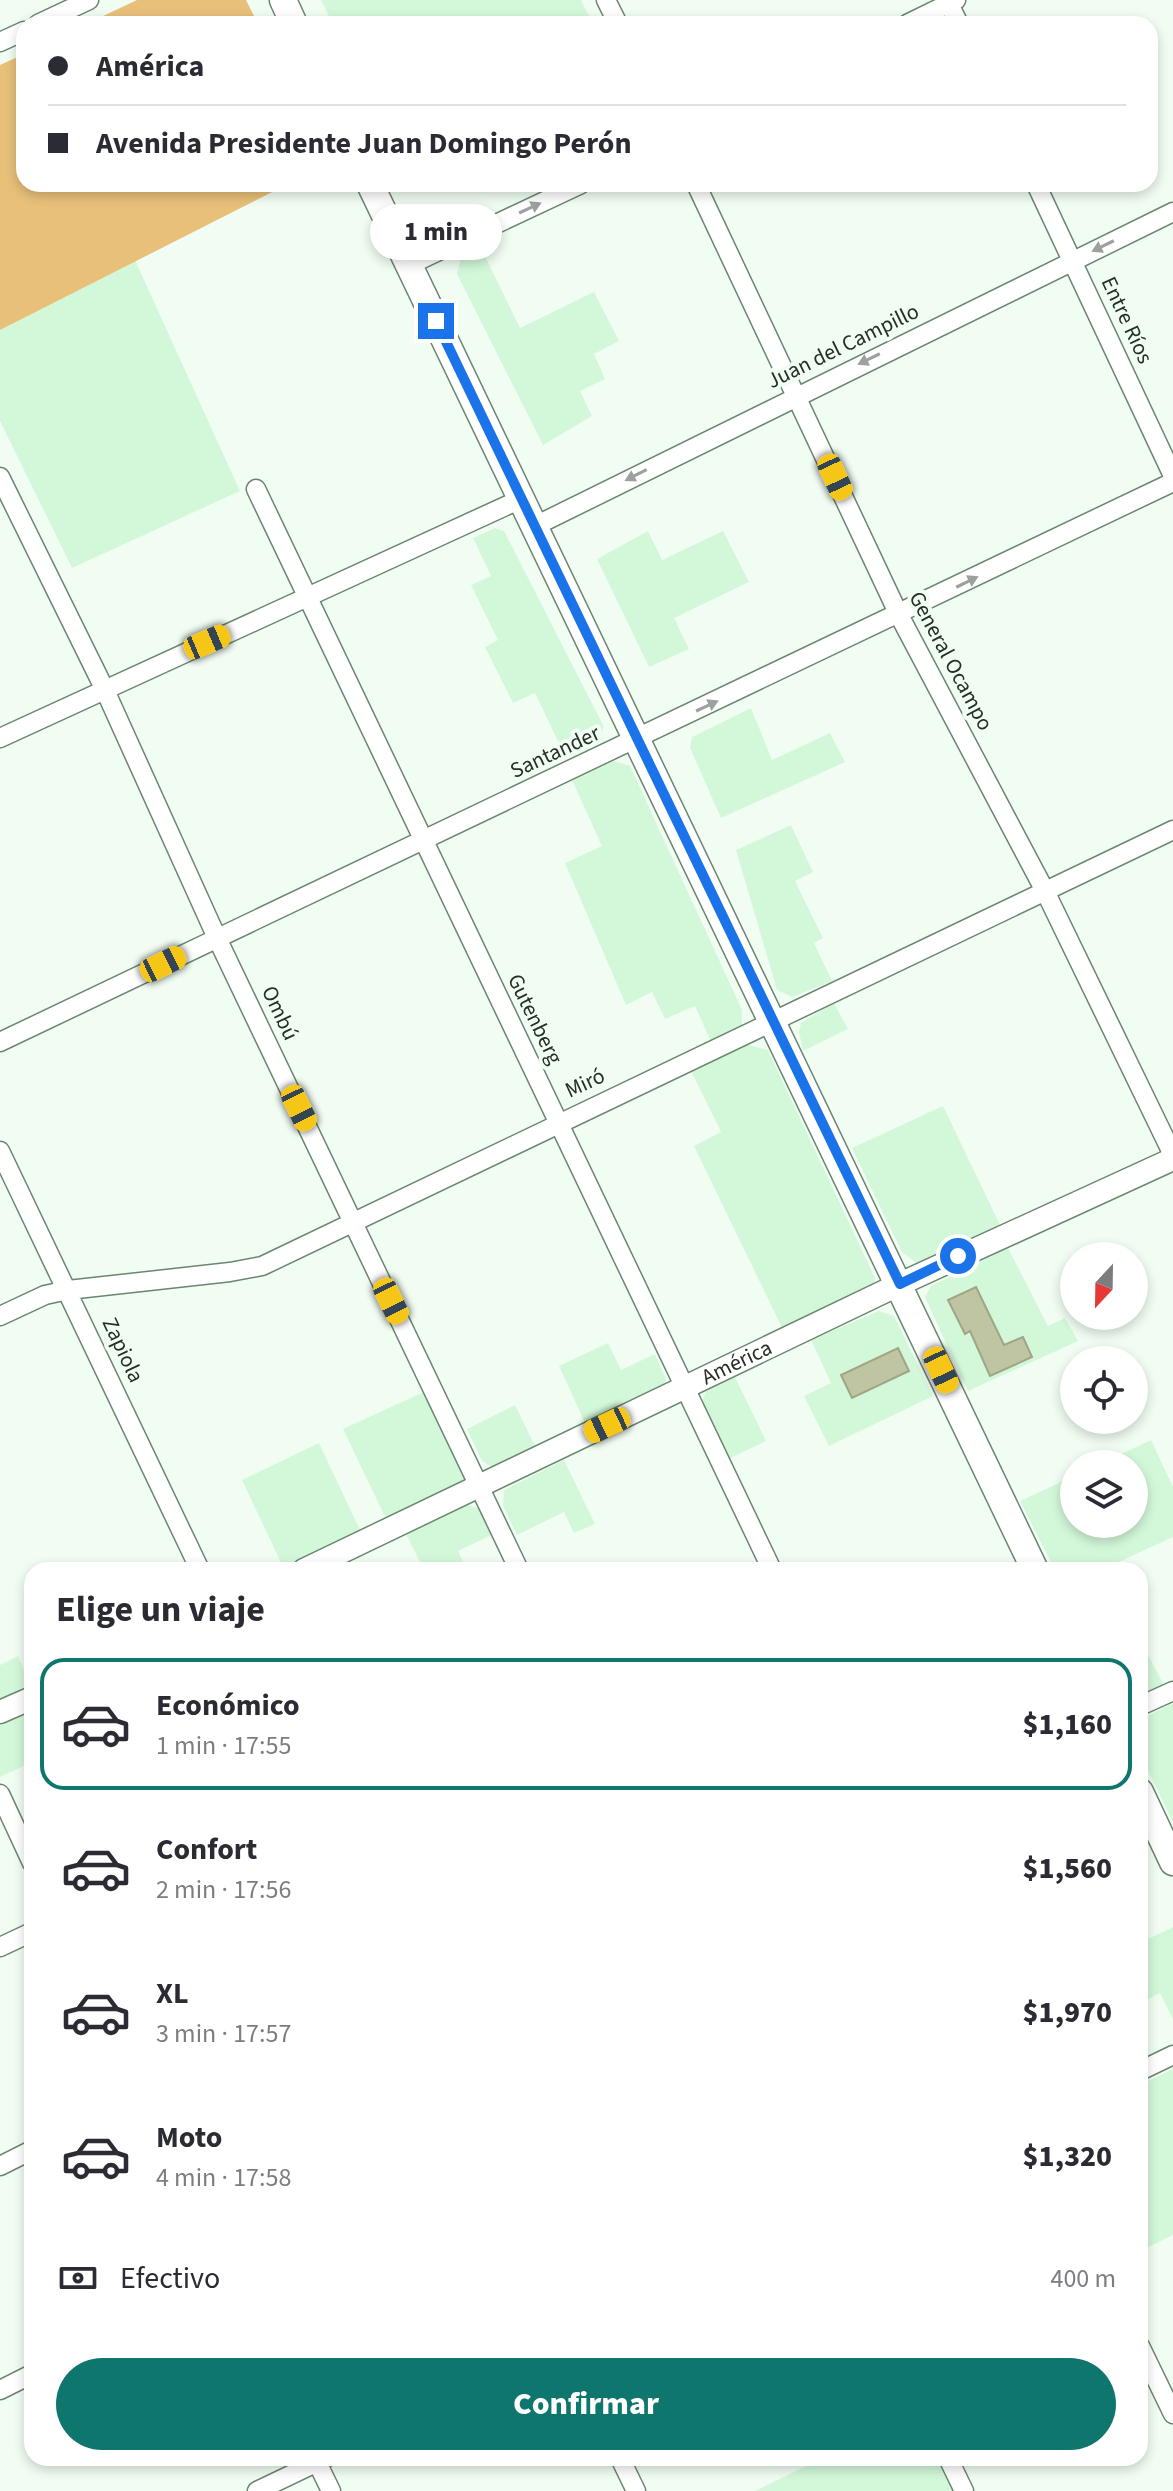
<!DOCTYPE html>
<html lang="es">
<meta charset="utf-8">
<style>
body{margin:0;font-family:"Source Sans 3",sans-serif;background:#f2f2f3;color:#2b2b33;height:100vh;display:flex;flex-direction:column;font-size:30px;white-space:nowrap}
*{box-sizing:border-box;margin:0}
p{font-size:26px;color:#7c7c81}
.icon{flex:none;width:44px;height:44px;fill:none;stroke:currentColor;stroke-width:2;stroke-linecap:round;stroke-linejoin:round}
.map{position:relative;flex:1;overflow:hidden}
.sheet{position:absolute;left:24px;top:1562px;width:1124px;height:904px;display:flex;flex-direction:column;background:#fff;border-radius:24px;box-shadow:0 4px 12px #0003}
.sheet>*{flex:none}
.guide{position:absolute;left:16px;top:16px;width:1142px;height:176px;border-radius:24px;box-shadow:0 4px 12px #0003;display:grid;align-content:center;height:176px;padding:0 32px;background:#fff}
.needle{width:52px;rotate:202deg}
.buttons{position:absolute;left:1060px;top:1242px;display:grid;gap:16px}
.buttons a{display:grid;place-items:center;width:88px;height:88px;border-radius:50%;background:#fff;box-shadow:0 4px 12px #0003;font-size:40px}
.end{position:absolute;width:36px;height:36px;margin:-18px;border:10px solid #1a73e8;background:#fff;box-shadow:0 0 0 4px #fff}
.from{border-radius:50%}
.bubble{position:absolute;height:56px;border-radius:28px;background:#fff;box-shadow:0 4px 12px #0003;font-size:26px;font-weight:800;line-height:56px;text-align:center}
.car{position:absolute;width:24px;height:48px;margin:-24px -12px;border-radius:10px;box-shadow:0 0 6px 2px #0007;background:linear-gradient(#f5c518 24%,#345 0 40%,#f5c518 0 76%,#345 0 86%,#f5c518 0)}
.guide b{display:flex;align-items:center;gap:28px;height:76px;font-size:30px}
.guide b+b{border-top:2px solid #e1e1e2}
.guide i{width:20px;height:20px;background:#2b2b33}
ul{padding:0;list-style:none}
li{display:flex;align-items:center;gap:24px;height:132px;margin:0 16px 12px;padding:0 16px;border:4px solid transparent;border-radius:24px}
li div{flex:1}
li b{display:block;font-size:30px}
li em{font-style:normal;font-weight:800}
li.active{border-color:#0f766e}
li>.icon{width:72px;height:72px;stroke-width:1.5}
h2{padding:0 32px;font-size:36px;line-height:96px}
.pay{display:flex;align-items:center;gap:20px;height:88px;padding:0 32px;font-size:30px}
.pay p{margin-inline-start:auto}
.button{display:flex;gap:16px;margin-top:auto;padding:16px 32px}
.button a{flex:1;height:92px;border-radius:48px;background:#0f766e;color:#fff;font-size:32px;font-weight:800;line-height:92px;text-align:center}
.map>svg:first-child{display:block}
</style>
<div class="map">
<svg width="1173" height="2491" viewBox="0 0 1173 2491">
<rect width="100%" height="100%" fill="#f1fdf3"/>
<path fill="#d3f8d9" d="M321,0h260l12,24h-260z
M481,248l39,80 74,-36 25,49 -25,13 11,25 -25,12 12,25 -49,29 -86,-171 4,-17z
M135,260l105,231 -168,77 -72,-147v-91z
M495,528l9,3 100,196 -6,10 -34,17 -29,-61 -22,10 -28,-56 13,-7 -27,-55 20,-9 -18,-38z
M648,531l14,29 61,-29 26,51 -75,36 15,31 -40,18 -52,-108z
M751,708l21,52 58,-27 15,29 -124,56 -31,-70 2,-11z
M614,761l16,5 112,244v16l-8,7 -23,9 -16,-36 -30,13 -13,-27 -26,13 -61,-142 37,-17 -30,-66z
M791,825l22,47 -18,9 28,57 -9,5 18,38 -40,16 -15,-7 -41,-140z
M834,1003l14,26 -45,22 -4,-19 2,-9z
M745,1044l23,6 107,228 -1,7 -89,49 -91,-188 27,-14 -30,-61z
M943,1106l59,123 -81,37 -19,-14 -50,-104z
M1008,1248l40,78 17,-8 13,23 -110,50 -43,-94 6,-11z
M879,1311l15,5 39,80 -104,50 -25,-50 27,-13 -20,-43z
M608,1343l13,27 34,-16 11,25 -4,11 -76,35 -27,-59z
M735,1377l31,64 -40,19 -25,-55 5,-14z
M428,1390l40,88 -3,7 -78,36 -44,-92z
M515,1405l21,43 -44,19 -10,-6 -15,-32z
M1151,1440l22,47v50l-72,33h-46l-35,-69 54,-25v48h60v-60h-34z
M319,1443l42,89 -77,37 -42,-89z
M564,1460l31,64 -21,9 -10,-21 -47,23 -14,-29 1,-16z
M468,1505l17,5 11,23 -38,18 9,19h-43l-18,-36z
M1140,1640l25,47 -25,14z
M18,1656l14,33 -32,15v-39z
M1173,1703v119l-33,-68v-34z
M32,1711v51l-32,15v-51z
M1173,1927v92l-13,-26 -20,10v-60z
M1173,2069v166l-33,16v-166z
M823,2458h116l16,33h-200z"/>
<path fill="#e8c07a" d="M137,0h109l12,24h-172z
M24,54v130h264l-288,146v-265z"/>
<path fill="#bfc4a3" stroke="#a0a585" stroke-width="2" d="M976,1287l28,58 19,-8 9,20 -42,19 -20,-45 -5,3 -17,-34z
M898,1348l11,23 -57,27 -11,-23z"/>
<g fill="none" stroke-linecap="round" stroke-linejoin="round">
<g stroke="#6b8670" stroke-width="21">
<path id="minor" d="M606,0l12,24
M947,0l12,24
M38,24l51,-24
M907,24l49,-24
M0,42l24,-11
M696,184l203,431 146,276 128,264
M1036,184l137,292
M409,265l172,-81
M0,477l104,211 113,250 302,632
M256,489l516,1081
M535,526l638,-314
M0,738l521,-239
M0,1042l1173,-560
M0,1151l200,419
M0,1316l45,-21 23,-5 162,-18 32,-6 911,-436
M1140,1706l33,-15
M0,1794l32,69
M0,1947l32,-15
M1140,2071l33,-16
M0,2166l32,-16
M1140,2346l33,68
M0,2390l32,-16
M315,2458l16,33
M620,2458l16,33
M948,2458l16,33
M257,2491l69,-33"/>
</g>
<g stroke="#6b8670" stroke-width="25">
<g id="tertiary">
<path id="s1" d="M304,1570l596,-286 273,-125"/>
<path d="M0,1712l32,-14"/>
</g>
</g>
<g stroke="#6b8670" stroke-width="29">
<path id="secondary" d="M283,0l11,24
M370,184l665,1386
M1140,1792l33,70"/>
</g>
<use href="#minor" stroke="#fff" stroke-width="18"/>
<use href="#tertiary" stroke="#fff" stroke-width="22"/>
<use href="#secondary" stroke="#fff" stroke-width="26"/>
</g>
<defs><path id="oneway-solid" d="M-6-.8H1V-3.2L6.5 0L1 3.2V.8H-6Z" transform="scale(2)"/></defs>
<g fill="#9ca19d">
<use href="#oneway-solid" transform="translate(530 208) rotate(-25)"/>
<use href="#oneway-solid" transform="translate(1103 246) rotate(154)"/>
<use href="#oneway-solid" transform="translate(869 359) rotate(154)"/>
<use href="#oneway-solid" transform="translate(636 475) rotate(153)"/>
<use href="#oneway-solid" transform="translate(967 582) rotate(-26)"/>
<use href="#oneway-solid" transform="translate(707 706) rotate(-25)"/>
</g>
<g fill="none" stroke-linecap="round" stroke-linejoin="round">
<path stroke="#1a73e8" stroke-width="10" d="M436,321l464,963 58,-28"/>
</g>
<g text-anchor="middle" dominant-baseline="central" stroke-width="8" stroke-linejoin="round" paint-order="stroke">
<g font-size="22" fill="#242f26" stroke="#f1fdf3">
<text transform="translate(1127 320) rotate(65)">Entre Ríos</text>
<text transform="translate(843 346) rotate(-26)">Juan del Campillo</text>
<text transform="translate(951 661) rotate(62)">General Ocampo</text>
<text transform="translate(555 752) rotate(-25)">Santander</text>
<text transform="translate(280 1013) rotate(65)">Ombú</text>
<text transform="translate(535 1019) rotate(64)">Gutenberg</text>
<text transform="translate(585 1083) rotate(-25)">Miró</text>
<text transform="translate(123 1350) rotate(65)">Zapiola</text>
<text stroke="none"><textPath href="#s1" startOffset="480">América</textPath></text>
</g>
</g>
</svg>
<div class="buttons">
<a><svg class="needle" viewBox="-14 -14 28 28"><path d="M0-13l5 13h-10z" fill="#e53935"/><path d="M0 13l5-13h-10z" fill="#7c7c81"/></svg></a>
<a><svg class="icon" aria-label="locate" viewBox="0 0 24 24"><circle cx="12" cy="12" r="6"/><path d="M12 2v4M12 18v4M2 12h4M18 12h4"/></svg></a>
<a><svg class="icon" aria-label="layers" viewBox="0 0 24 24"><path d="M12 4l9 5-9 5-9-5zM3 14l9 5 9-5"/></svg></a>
</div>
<i class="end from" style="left:958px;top:1256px"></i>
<i class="end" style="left:436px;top:321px"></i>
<div class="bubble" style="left:370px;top:204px;width:132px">1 min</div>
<i class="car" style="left:835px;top:477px;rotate:155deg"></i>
<i class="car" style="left:207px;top:642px;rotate:67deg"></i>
<i class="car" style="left:163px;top:964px;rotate:64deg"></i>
<i class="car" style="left:299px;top:1108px;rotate:154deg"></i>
<i class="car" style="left:391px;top:1301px;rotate:154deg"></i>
<i class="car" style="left:941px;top:1370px;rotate:155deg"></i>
<i class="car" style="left:607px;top:1425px;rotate:245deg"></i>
<div class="guide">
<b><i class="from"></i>América</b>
<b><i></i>Avenida Presidente Juan Domingo Perón</b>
</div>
<section class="sheet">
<h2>Elige un viaje</h2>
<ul>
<li class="active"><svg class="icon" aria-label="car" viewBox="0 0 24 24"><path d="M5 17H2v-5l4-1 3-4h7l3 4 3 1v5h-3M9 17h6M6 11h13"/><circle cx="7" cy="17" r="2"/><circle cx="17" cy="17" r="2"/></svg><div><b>Económico</b><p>1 min · 17:55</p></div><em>$1,160</em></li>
<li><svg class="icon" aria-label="car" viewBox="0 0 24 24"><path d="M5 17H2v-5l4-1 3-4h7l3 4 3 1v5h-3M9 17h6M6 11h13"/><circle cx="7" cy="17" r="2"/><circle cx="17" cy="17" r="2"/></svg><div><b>Confort</b><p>2 min · 17:56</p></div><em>$1,560</em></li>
<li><svg class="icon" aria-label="car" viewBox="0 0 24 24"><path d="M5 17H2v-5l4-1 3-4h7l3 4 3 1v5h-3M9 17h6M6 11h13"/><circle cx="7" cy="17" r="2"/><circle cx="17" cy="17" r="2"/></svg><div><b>XL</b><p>3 min · 17:57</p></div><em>$1,970</em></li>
<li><svg class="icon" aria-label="car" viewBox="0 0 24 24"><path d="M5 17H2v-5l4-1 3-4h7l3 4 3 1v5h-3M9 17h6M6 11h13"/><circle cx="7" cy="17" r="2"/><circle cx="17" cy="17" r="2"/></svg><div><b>Moto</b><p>4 min · 17:58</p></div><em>$1,320</em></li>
</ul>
<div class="pay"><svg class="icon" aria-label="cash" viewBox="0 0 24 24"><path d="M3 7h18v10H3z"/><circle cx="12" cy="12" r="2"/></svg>Efectivo<p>400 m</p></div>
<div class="button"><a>Confirmar</a></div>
</section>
</div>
